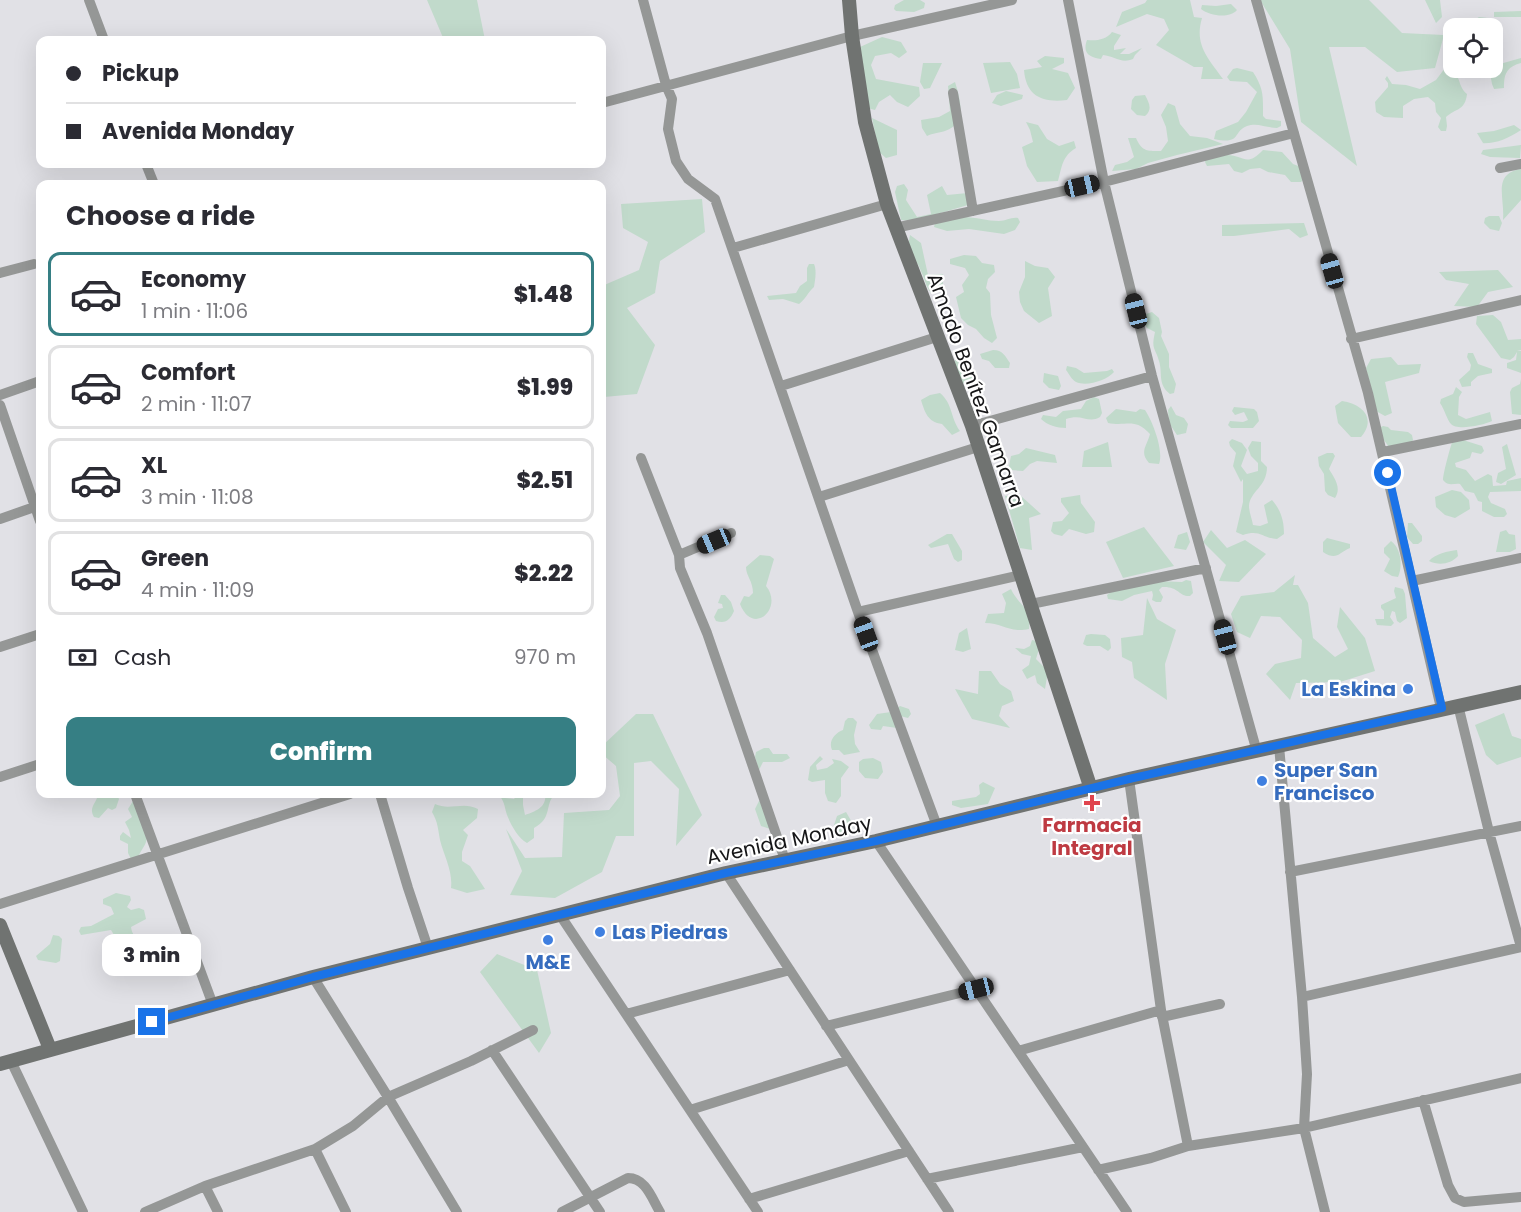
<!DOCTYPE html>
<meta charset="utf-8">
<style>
body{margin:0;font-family:Poppins,sans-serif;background:#f2f2f3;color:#2b2b33;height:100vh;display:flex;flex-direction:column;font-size:22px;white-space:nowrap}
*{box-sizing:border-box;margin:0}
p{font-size:20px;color:#7c7c81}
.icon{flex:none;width:33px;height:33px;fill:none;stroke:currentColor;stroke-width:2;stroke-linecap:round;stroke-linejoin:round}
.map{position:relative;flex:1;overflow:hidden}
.drawer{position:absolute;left:36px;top:180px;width:570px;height:618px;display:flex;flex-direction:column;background:#fff;border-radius:12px;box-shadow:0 6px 24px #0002}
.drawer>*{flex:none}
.top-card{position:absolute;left:36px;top:36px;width:570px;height:132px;border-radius:12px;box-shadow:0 6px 24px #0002;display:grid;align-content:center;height:132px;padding:0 30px;background:#fff}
.controls{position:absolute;left:1443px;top:18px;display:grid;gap:12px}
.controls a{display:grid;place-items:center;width:60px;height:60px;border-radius:12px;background:#fff;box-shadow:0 6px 24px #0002;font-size:30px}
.end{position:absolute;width:27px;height:27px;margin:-14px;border:8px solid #1a73e8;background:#fff;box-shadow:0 0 0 3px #fff}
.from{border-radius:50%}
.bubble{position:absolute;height:42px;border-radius:12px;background:#fff;box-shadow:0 6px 24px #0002;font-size:20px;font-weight:800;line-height:42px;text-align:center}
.car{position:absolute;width:18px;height:36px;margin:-18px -9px;border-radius:8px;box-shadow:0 0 4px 2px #0007;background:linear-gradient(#222 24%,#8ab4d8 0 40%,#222 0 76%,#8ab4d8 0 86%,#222 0)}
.top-card b{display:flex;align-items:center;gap:21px;height:57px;font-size:22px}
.top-card b+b{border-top:2px solid #e1e1e2}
.top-card i{width:15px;height:15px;background:#2b2b33}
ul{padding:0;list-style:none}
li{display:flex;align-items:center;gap:18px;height:84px;margin:0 12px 9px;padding:0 18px;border:3px solid #e1e1e2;border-radius:12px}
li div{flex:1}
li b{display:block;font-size:22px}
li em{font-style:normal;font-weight:800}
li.on{border-color:#367f84}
li>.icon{width:54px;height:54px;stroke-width:1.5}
h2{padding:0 30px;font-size:27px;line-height:72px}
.pay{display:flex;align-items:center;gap:15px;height:66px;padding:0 30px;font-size:22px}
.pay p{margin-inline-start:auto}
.action{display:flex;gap:12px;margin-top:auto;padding:12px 30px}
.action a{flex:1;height:69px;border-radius:12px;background:#367f84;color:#fff;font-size:24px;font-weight:800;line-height:69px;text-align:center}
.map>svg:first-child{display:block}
</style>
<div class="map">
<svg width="1521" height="1212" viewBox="0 0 1521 1212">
<rect width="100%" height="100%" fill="#e1e1e6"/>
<path fill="#c1dacb" d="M427,0h50l8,40h-41z
M904,0h16l5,3 -1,5 -10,4 -18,-1 -2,-2 1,-4z
M1147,0h43l4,17 8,1c-8,27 6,40 21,61h-22l2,-12h-9l-38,-22 13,-15 -5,-11 -17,-5 -31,13 6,-15 23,-9z
M1260,0h109l33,33 42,2 -9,33 -38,4 -32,-25h-36l28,119 -56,-44 -11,-73z
M1425,0h15l2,17 -6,6z
M1231,4l6,6c-8,9 -27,6 -36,-1l1,-4 14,1z
M1521,11v6h-27v-5z
M1479,17l9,1 2,10h-13l-1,-9z
M1112,32l9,3 -7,11v4l12,-2 -6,6h9l13,-6 -7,7 -2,4c-12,5 -19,-3 -30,-4l-2,4c-11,-2 -19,-5 -14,-19 9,1 19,0 25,-8z
M882,37l19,5 6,10 -8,6 -8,-5 -16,3 -4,9 5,14 43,8 1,9 -12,11 -11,-5 -7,-7 -11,7 -4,8 -8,-2 -7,-61z
M1493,37l4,25 3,2 21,-6v5c-14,4 -17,10 -17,25l-10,1 -2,-5 -3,-16h3z
M1045,56l19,2v5l-12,6 16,4 7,15 -8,12c-25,3 -41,-4 -43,-30l18,-3 -5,-6z
M1010,62l7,12 3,14 -29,5 -8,-30z
M923,63h19l-12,25 -6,1 -4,-7z
M1237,68l16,4c11,17 10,24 10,44l3,3 15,2v5l-4,2c-10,0 -20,-6 -30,-2 -15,6 -5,19 -33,13l2,-8 22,-9 8,-10 11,-20 -10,-10 -17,-1 -3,-4 6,-8z
M1445,68c17,2 11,17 22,26 -2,17 -11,14 -21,23l1,9 -1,5h-5l-3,-4 3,-9 -5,-6 -1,-9 -7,-6 -14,2 -11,7v12l-19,-1 -8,-5 -1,-10 13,-15v-4l-3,-4 2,-3 5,8 14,1 14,4 16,-9z
M955,82c5,16 13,42 -10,49 -7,2 -12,2 -18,5l-5,-8 -1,-8 18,-3 11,-6 -2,-25z
M1006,91l17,4 -1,4 -21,7 -9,-3 5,-8z
M1145,95c4,8 8,14 0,21l-8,-1 -6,-6 1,-9 3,-4z
M1168,103l7,3 5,18 10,12 17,2 16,6 -46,11 -29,8 -12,6 -24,2 3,-6 12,-3 7,-5 -6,-19h8c6,14 12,13 25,13l7,-10 -2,-14 -5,-12z
M872,118l25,12v25l-11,3 -7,-6z
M1026,122l12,3 9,14 12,7 15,-5 2,7c-14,8 -14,19 -18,33l-21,1 -10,-16 -5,-19 11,-5 -3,-12z
M1514,125l7,5c-14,9 -25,14 -41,13h3l-6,-10 17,-2z
M1521,145l-1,13 -30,-1 -9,-3 2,-4z
M1263,150l19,2 11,12 8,3 3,12 -3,3h-10l-6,-7 -17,-3 -8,-4 -10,1 -8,4 -8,-2 -5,-7 -22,2 -2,-4 1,-4c7,-1 14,-3 21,-3 17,0 19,13 36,-5z
M1521,169v31l-18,20c2,-23 -11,-46 18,-51z
M904,184l4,6 -2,10 11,17 14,-3 -4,-19 15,-9 5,9 21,-2v12l-55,16 -12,-1 -6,-28 2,-6z
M702,199l3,33 -45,29 -5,32 -28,15 28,37 -18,49 -33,3 -2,-6v-105l37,-16 9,-28 -25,-14 -2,-24z
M1489,216h10l3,7 -3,8 -9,-2 -6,-6 1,-5z
M964,217c12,0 23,4 35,4 7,0 12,-4 19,-3l2,4 -5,8 -11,4 -35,-5 -22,2 -13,-4 1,-4z
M1304,223l4,12 -8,3 -11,-9 -55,7h-12v-11z
M910,235l11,8 7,32 15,-1v13l-12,6c-6,-8 -6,-14 -10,-22 -6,-17 -16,-12 -11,-36z
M964,255l12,1 6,7 12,2 1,7 -7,7 -2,9 4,5 1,22 6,23 -5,5 -8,-5 -8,-9 -8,-4 -7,-7 -5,-21 8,-5 -2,-7 7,-10 -4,-7 -15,-4v-5z
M1025,261l10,5 13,2 7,9 -7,11 4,28 -13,7 -15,-12 -4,-9 -1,-10 6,-15z
M809,264h5c3,7 1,16 0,23 -6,5 -9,13 -15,17l-16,-5 -14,1 -2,-4 29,-3 4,-7 7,-5v-13z
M1498,270l15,17 -25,5 -11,15 -23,-1 15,-22 -23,-4 -7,-8z
M1152,312l7,6 3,14 -1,4 8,18v13l7,17 -2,9 -4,1c-13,-10 -7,-21 -11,-33 -4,-14 -8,-11 -4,-29l-8,-4 -6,-8 2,-5z
M1493,315l8,7 7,18 13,-1v11l-4,1h4v22l-14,-5v-5l9,-3 1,-8 -3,5 -4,3 -9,-2 -25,-34 1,-8z
M993,350c10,0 12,6 17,13l-1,5h-14l-6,-7 -7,-2 -2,-5z
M1468,353h5l5,11 14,5v4l-14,3 -7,6v4l-9,1 -3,-7 11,-10 1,-5 -4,-8z
M1391,357l7,8 23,-1 -2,9 -34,9 7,31 -7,3 -9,-5 -10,-43 5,-9z
M956,358c11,2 14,15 18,24l-3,3 -9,-2c-3,-6 -5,-13 -8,-20z
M1067,366l9,2 8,5 23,-2 5,-2 2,3c-7,8 -27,15 -38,10 -4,-2 -7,-8 -10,-12z
M1044,373l14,3 3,10 -2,4 -10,-2 -6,-6z
M1521,379v36l-9,-1 -2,-22 2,-4 8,-4z
M1456,387l6,5 -3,5 -1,18 8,4 24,-7 2,9c-8,4 -35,10 -41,3 -4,-4 -6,-14 -11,-21l1,-4 12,-5z
M940,393c13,11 10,24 20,38l-8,4 -10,-11c-14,-2 -17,-11 -21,-24l9,-5z
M1094,397l5,2 3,14 -2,4c-12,7 -18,-4 -34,2v9c-9,0 -19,-3 -25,-9l2,-4 13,2 7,-6 18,-2 5,-8z
M1342,401c20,3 35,17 19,36h-10l-13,-14 -3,-17z
M1171,406l5,9 8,3 4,6 -2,9 -9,2 -8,-12 -1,-13z
M1234,407l20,2 3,3 2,9 -6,7h-22l-3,-3 2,-4 13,1 5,-2 -4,-8 -9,3 -3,-4z
M1116,409l20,3 4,-3 5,1c8,12 19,41 14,54l-10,-1c-10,-11 -2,-17 1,-29 -16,-17 -23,-7 -42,-11l-2,-5z
M1383,426l5,1 3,3 17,2 4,3 1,5 -3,4 -21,3 -8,-11 -2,-8z
M1232,439l10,4 5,7 -6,16 6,8 11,-3v-8l-7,-7 -3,-8 4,-7 9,1v19l6,6c0,20 -17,24 -18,39 0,6 3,13 4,19l7,1 8,-3 -4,-18 8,-5c9,10 12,21 12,34l-7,5c-15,-1 -17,-10 -34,-4l-7,-3 7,-30v-23l-2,3 -8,-16 3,-13 -6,-7 -1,-4z
M1453,440h10l19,6 2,5 -3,3 -9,-2 -2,6 -15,5 1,4 10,3 9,11 13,-7 4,2 1,10 13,-1 1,-4 14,-3v13l-31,1 -2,5 3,6 14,6 2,5 -3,3h-10l-12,-6v-9l-4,-1 -4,-8 -9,-2 -5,-7c-7,-1 -11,3 -17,-4 0,-6 8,-36 10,-40z
M1108,442l4,25h-30l2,-16z
M1507,444l9,31 -15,9 -5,-2 2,-9 8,-4 -4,-22z
M1026,448l29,7 2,8 -20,-2 -7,3 -7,7 -12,-1 -2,-4 2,-10 8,-2z
M1327,453h6l2,3 -6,13c5,9 13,18 6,29l-7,-3 -3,-4 -1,-17 -5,-8 -1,-9z
M1452,490l9,2 8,8 1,9 -15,9 -10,-3 -9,-8 -1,-10z
M1080,495l1,8 14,19 -1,10 -8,2 -17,-5 -7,7 -8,-2 -3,-3 2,-9 9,-1 7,-8 -8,-11v-4z
M1005,496h16l20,18 -12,4 3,32 -12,-2z
M1408,523h4l10,13v5l-4,3h-5l-6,-7z
M1144,527l30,39 -51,12 -17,-36z
M1211,530l16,18 18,-8 21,14 -27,28 -20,-1 7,-16 -23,-23z
M1506,530l3,4 6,1 1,14 -6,3h-14l4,-20z
M1187,532l3,10 -4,8 -12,-2 4,-13z
M947,534h5l10,17v9l-4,2 -4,-3 -6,-15 -17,4 -3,-3z
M1327,538l23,6v4c-12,5 -13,13 -27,4v-10z
M1391,541c10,7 12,25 7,36l-6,-1 -8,-5 6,-12 -6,-6v-5z
M1457,550l1,6c-7,8 -19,10 -29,5 6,-7 19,-10 28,-11z
M760,555l10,1 4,3 -8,27c18,22 -13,51 -26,18l4,-8 5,1 4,-4c0,-12 -7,-17 -7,-26z
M1295,575l-2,10h5l10,18 5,35 22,19 13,-8 -11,-22 3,-20 25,31 10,33 -35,11 -44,1 -6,17 -24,-26 9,-10 26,-6 1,-18 -22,-23 -19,-1 -11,22 -13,-6 -6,-18 10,-18 33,-4z
M1186,580l5,1 2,12 -3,3c-11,1 -11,-10 -28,-9l-3,3 4,7 -2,5h-5l-4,-2 1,-5 -1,-4 -18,4 -12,6 -14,-2 -1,-4 4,-3 46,-11 25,1z
M1395,587l8,2 2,5 2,24 -7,5 -3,-2 -2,-9 -3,-1 -2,6 4,6 -3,3 -14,-1 -2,-6h9v-8l-3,-3v-3l15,-7 -2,-7z
M1011,589c7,16 21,18 18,40 -21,4 -26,-6 -44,-6l3,-9 16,-1 2,-10 -4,-9z
M721,595h4l6,7 3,9c-4,9 -8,13 -18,10l-2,-4 4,-8 5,-1 -1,-4 -4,-1z
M1147,598l10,21 19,11 -11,34 2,36 -33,-22 -2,-16 -10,-5 -1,-19 22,-3z
M967,628l4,21 -8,3 -8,-2 4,-17z
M1091,634l14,1 5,4 1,9 -3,3 -8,-5h-13l-4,-2 3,-9z
M1032,640l9,2 -5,17 12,12 -3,18 -8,-6 -2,-8 -8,4 -5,-9 7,-5 2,-9 -9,-2 -7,-6 9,1 6,-3z
M979,671h12l9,13 11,7 3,10 -12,5 -3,10 11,12 -38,-9 -17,-30 23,5z
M900,706l9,3 2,5 -3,4 -8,-2 -3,12 -14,-2 -2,4 -10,-1 -2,-4 8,-11 14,-2z
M1504,713l8,23 9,3v18l-24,8 -11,-10 -11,-30z
M636,714h17l49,101 -26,31 3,-57 -28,-28 -17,2v73h-18l-14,36 -47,26 -45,-3 12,-24 -16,-42 19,29 37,-1 2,-44 45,-3 11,-14 -4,-30 -14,-12v-8z
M848,718h5l4,4 -3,13 1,9 5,8 -16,3 -5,-5h-7c-4,-9 3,-17 11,-20l2,-9z
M764,748h5l4,6h14l3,4 -8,4h-19l-4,8 -4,-13 1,-5z
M820,756l3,3 -7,6 1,5 10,-2 7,-5 -2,-4 9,2 8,6 -8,11v18l-5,7 -8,-2 -3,-8v-13l-13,2 -4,-2 2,-13z
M873,758l8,4 2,10 -5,7 -13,-1 -6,-7v-9l4,-3z
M983,782l12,6 -7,16 -27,4 -9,-3v-4l24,-4 4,-3 -1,-9z
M98,794h18l3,5 -3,9 -4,2 -4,-2 -9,10 -5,-1c-6,-10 3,-14 4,-23z
M497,794h7l1,4 9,1 4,-5h5v11l2,10c11,-4 22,-8 20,-21h10c-11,11 -2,24 -21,34v10l-7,5c-9,-5 -16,-18 -20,-28 -3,-9 -2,-15 -10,-21z
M133,801c4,11 17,29 13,41 -2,6 -7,10 -8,17l-6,2 -4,-8v-9l-8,-4v-4l3,-4 8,6 -2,-8 -4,-8 7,-5 -4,-8z
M759,801h4l7,28 -9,-3 -6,-17z
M435,804c15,7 28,-3 43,5l-1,9 -14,12 5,5 -6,17v9l8,5 15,23 -18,4 -16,-5c2,-17 -7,-32 -11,-48 -2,-10 -2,-18 -8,-28z
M846,812l7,12 -1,9 -8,5 -7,-4 -3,-9 3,-9z
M116,893l14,3 1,4 -4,7 4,3 8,-2 5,2 2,9 -15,8c2,16 17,13 28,23v4l-3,3 -5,-2 -2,-4c-17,4 -30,-6 -38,-21l-30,5 -2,-4 2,-4 10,-1 23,-12 -3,-7 -8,-3v-5z
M53,935l6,1 3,3 -2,22 -4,2 -18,-3 -2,-4 14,-12z
M497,954l40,16 14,63 -12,20 -59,-81z"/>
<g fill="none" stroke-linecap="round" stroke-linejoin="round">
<path stroke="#959796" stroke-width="10" d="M89,0l15,40
M643,0l23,85 6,14 -4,30 8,32 12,18 27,20 143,413 79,214
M1068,0l36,182 48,194 105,376
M1256,0l112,393 73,315
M953,93l20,118
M602,103l250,-67 160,-36
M146,164l8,20
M1500,168l21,-4
M895,228l209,-46 190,-49
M733,248l154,-44
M0,273l34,-9
M1351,339l170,-39
M781,386l156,-49
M0,395l40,-14
M0,405l40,116
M972,426l180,-50
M1383,452l138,-28
M641,458l38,97 1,13 27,65 78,227
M819,497l159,-50
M0,519l40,-14
M679,555l52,-22
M1412,581l109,-23
M1031,604l175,-36
M858,612l163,-37
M0,647l40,-13
M1458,705l31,127 32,115
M1279,746l23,251 5,77 -3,54 21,84
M0,777l40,-13
M1129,779l32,231 27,136
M135,794l78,211
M380,794l28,94 20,60
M876,841l251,371
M1290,872l231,-46
M726,873l223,339
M0,904l350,-110
M560,915l198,297
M313,977l75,120 69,115
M1302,997l219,-50
M626,1014l164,-44
M1162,1017l58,-13
M826,1026l150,-37
M492,1050l108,162
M1018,1051l143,-41
M11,1061l72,151
M1423,1100l25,85 7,13 9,4 57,-5
M690,1110l159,-50
M315,1149l31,63
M1098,1170l53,-12 37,-12 116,-18 217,-50
M927,1179l156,-32
M205,1186l13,26
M749,1199l160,-48
M145,1212l60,-26 110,-37 38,-23 35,-29 83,-36 62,-31
M562,1212l66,-34c18,0 24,21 32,34"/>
<path stroke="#707371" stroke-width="14" d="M849,0l3,36 13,86 22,82 85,222 119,363
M0,925l50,124
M0,1064l313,-87 413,-104 150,-32 253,-62 392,-87"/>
</g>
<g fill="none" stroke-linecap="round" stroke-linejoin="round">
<path stroke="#1a73e8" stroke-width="8" d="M152,1022l161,-45 413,-104 150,-32 253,-62 313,-71 -54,-235"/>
</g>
<g fill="#3f7fe0" stroke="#fff" stroke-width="2">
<circle cx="1408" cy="689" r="6"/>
<circle cx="1262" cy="781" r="6"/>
<circle cx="600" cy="932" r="6"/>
<circle cx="548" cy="940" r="6"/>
</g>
<path fill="#e0444e" stroke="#fff" stroke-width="2" d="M1089 794h6v6h6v6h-6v6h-6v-6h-6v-6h6z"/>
<g text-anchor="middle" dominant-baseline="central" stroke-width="4.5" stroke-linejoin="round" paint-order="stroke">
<g font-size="20" fill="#151517" stroke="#fff">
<text transform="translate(976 390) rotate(70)">Amado Benítez Gamarra</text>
<text transform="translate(789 840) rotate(-12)">Avenida Monday</text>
</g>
<g font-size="20" font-weight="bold" fill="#366cbe" stroke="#fff" text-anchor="start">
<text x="1396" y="689" text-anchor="end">La Eskina</text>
<text x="1274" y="770">Super San<tspan x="1274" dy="23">Francisco</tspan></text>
<text x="612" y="932">Las Piedras</text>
<text x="548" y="962" text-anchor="middle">M&amp;E</text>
</g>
<g font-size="20" font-weight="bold" fill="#be3a42" stroke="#fff">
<text x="1092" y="825">Farmacia<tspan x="1092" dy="23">Integral</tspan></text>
</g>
</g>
</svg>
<div class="controls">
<a><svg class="icon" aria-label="locate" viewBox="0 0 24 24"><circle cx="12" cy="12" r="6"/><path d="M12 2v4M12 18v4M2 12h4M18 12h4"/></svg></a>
</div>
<i class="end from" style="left:1388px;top:473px"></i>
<i class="end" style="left:152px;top:1022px"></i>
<div class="bubble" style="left:102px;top:934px;width:99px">3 min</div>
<i class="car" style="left:1082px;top:186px;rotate:77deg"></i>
<i class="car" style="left:1332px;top:271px;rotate:344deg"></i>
<i class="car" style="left:1136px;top:311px;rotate:346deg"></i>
<i class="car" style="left:714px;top:541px;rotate:247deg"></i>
<i class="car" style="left:866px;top:634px;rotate:340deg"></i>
<i class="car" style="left:1225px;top:637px;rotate:345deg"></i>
<i class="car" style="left:976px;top:989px;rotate:256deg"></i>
<div class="top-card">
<b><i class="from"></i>Pickup</b>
<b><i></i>Avenida Monday</b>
</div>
<section class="drawer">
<h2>Choose a ride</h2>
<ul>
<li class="on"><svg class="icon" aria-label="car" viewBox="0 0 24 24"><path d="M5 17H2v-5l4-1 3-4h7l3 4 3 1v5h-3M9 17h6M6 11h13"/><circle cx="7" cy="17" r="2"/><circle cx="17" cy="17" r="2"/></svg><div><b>Economy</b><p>1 min · 11:06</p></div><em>$1.48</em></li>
<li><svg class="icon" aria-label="car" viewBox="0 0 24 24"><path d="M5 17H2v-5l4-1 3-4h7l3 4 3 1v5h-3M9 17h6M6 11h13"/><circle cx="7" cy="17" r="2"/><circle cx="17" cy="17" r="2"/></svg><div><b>Comfort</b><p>2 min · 11:07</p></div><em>$1.99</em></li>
<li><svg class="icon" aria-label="car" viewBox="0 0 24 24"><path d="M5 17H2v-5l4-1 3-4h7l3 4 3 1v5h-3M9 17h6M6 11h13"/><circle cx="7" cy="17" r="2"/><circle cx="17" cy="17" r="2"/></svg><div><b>XL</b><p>3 min · 11:08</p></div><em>$2.51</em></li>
<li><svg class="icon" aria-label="car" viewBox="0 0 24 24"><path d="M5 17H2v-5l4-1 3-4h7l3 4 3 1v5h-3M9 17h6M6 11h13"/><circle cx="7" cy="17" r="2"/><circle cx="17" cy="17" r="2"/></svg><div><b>Green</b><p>4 min · 11:09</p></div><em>$2.22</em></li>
</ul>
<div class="pay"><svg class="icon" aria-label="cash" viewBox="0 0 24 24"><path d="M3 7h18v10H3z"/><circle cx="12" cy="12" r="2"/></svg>Cash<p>970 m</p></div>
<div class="action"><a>Confirm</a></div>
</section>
</div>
